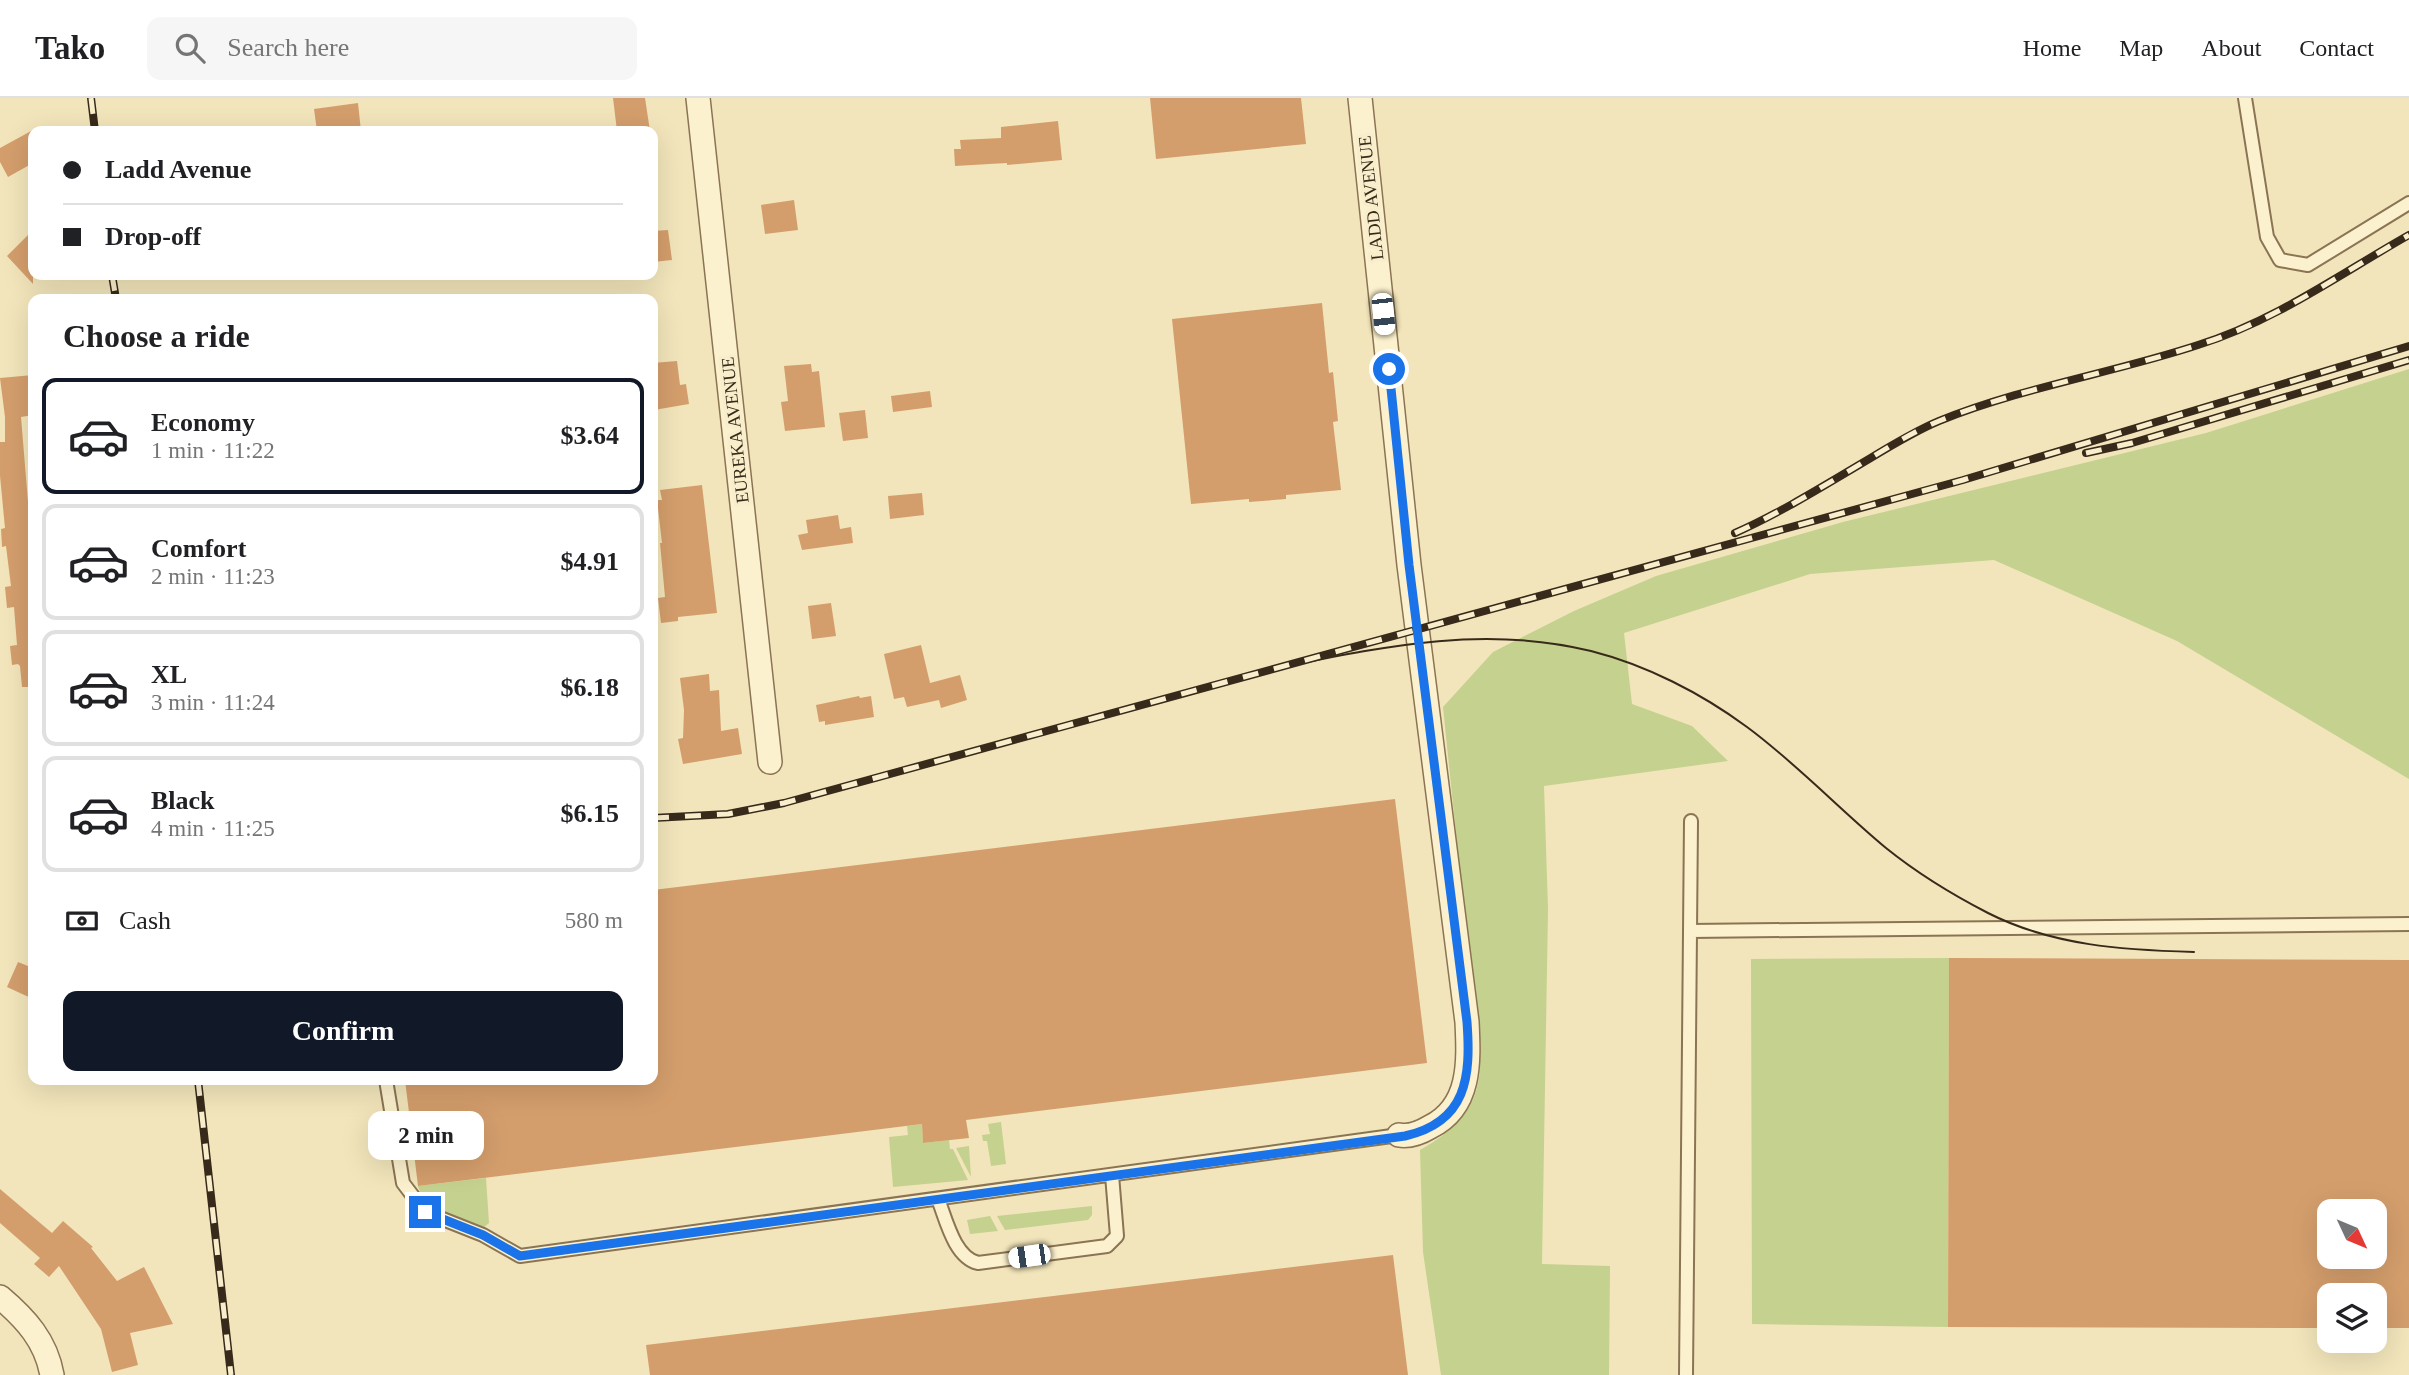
<!DOCTYPE html>
<meta charset="utf-8">
<style>
body{margin:0;font-family:Georgia,serif;background:#f6f6f6;color:#202124;height:100vh;display:flex;flex-direction:column;font-size:26px;white-space:nowrap}
*{box-sizing:border-box;margin:0}
p{font-size:23px;color:#757577}
.icon{flex:none;width:38px;height:38px;fill:none;stroke:currentColor;stroke-width:2;stroke-linecap:round;stroke-linejoin:round}
.map{position:relative;flex:1;overflow:hidden}
.sheet{position:absolute;left:28px;top:196px;width:630px;height:791px;display:flex;flex-direction:column;background:#fff;border-radius:14px;box-shadow:0 7px 28px #0002}
.sheet>*{flex:none}
.top-card{position:absolute;left:28px;top:28px;width:630px;height:154px;border-radius:14px;box-shadow:0 7px 28px #0002;display:grid;align-content:center;height:154px;padding:0 35px;background:#fff}
.needle{width:46px;rotate:134deg}
.tools{position:absolute;left:2317px;top:1101px;display:grid;gap:14px}
.tools a{display:grid;place-items:center;width:70px;height:70px;border-radius:14px;background:#fff;box-shadow:0 7px 28px #0002;font-size:35px}
.end{position:absolute;width:32px;height:32px;margin:-16px;border:9px solid #1a73e8;background:#fff;box-shadow:0 0 0 4px #fff}
.from{border-radius:50%}
.bubble{position:absolute;height:49px;border-radius:14px;background:#fff;box-shadow:0 7px 28px #0002;font-size:23px;font-weight:800;line-height:49px;text-align:center}
.car{position:absolute;width:21px;height:42px;margin:-21px -10px;border-radius:9px;box-shadow:0 0 5px 2px #0007;background:linear-gradient(#fff 24%,#345 0 40%,#fff 0 76%,#345 0 86%,#fff 0)}
.top-card b{display:flex;align-items:center;gap:24px;height:66px;font-size:26px}
.top-card b+b{border-top:2px solid #e0e0e0}
.top-card i{width:18px;height:18px;background:#202124}
ul{padding:0;list-style:none}
li{display:flex;align-items:center;gap:21px;height:116px;margin:0 14px 10px;padding:0 21px;border:4px solid #e0e0e0;border-radius:14px}
li div{flex:1}
li b{display:block;font-size:26px}
li em{font-style:normal;font-weight:800}
li.on{border-color:#111827}
li>.icon{width:63px;height:63px;stroke-width:1.5}
h2{padding:0 35px;font-size:32px;line-height:84px}
.pay{display:flex;align-items:center;gap:18px;height:77px;padding:0 35px;font-size:26px}
.pay p{margin-inline-start:auto}
.cta{display:flex;gap:14px;margin-top:auto;padding:14px 35px}
.cta a{flex:1;height:80px;border-radius:14px;background:#111827;color:#fff;font-size:28px;font-weight:800;line-height:80px;text-align:center}
header{display:flex;align-items:center;gap:42px;box-sizing:border-box;height:98px;padding:0 35px;background:#fff;border-bottom:2px solid #e0e0e0}
header strong{font-size:33px}
nav{display:flex;gap:38px;margin-inline-start:auto;font-size:24px}
.search{width:490px;height:63px;background:#f6f6f6;display:flex;align-items:center;gap:18px;box-sizing:border-box;padding:0 24px;border-radius:14px;color:#757577;font-size:26px}
.map>svg:first-child{display:block}
</style>
<header>
<strong>Tako</strong>
<div class="search"><svg class="icon" aria-label="search" viewBox="0 0 24 24"><circle cx="10" cy="10" r="6"/><path d="M15 15l6 6"/></svg>Search here</div>
<nav><a>Home</a><a>Map</a><a>About</a><a>Contact</a></nav>
</header>
<div class="map">
<svg width="2409" height="1277" viewBox="0 0 2409 1277">
<rect width="100%" height="100%" fill="#f2e5bb"/>
<path fill="#c5d18e" d="M2409,271v410l-232,-138 -183,-81 -184,14 -186,59 8,71 60,22 36,35 -184,25 4,123 -6,355 68,2 -1,109h-168l-18,-123 -3,-102c35,-20 58,-41 60,-83l-37,-360 50,-55 81,-41 82,-35 187,-54 363,-89z
M1949,860l-1,369 -196,-3 -1,-365z
M1001,1024l5,42 -15,2 -4,-25h-4l-1,-6 8,-1 -2,-10z
M922,1026l1,19 26,-3 1,9h3l15,31 -75,7 -4,-50 19,-2 -1,-9z
M969,1048l2,31 -15,-29z
M486,1080l3,45 -7,6c-18,-8 -60,-22 -64,-43z
M1092,1108v9l-4,5 -83,10 -8,-14z
M990,1118l8,15 -28,3 -3,-14z"/>
<path fill="#d49e6c" fill-rule="evenodd" d="M613,0h32l5,33h-33z
M1150,0h151l5,46 -150,15z
M358,5l3,28h-44l-3,-22z
M1058,23l4,39 -55,5v-2l-52,3 -1,-17h7l-1,-9 41,-2v-11z
M33,32v33l-25,14 -8,-15v-14z
M794,102l4,30 -33,4 -4,-29z
M33,132v54l-26,-28z
M668,132l4,30 -19,2v-31z
M1322,205l7,70 4,-1 5,49 -5,1 8,68 -55,5v4l-37,3v-3l-58,5 -19,-185z
M677,263l3,24 6,-1 3,20 -35,6 -1,-47z
M811,266l1,8 7,-1 6,56 -40,4 -4,-29 7,-1 -4,-35z
M33,277v40l-12,2 7,85h3l2,5v180h-11l-2,-21 -2,-2 -6,1 -2,-19 7,-1 -3,-38 -7,1 -2,-21 6,-1 -5,-40 -4,1 -1,-18 4,-1 -5,-52v-34h5v-25l-5,-39z
M930,293l2,16 -39,5 -2,-16z
M865,312l3,28 -25,3 -4,-28z
M702,387l15,128 -39,4v4l-17,2 -3,-25 7,-1 -5,-54h2l-5,-43h5l-2,-10z
M922,395l2,22 -34,4 -2,-23z
M838,417l2,14 11,-2 2,16 -51,7 -4,-15 10,-2 -2,-13z
M831,505l5,33 -24,3 -4,-33z
M921,547l9,38 30,-8 7,25 -26,8 -2,-8 -32,7 -3,-10 -10,2 -10,-45z
M709,576l1,17 9,-1 2,41 17,-3 4,26 -59,10 -5,-25 5,-1 1,-28 -4,-32z
M859,598l1,2 11,-2 3,21 -49,8v-4l-6,1 -3,-17z
M1395,701l32,264 -461,57 3,18 -46,5 -1,-19 -504,62 -13,-106h248v-190z
M1949,860l460,2v368h-34v-33h-46v33l-381,-1zM2329,1113h46v45h-46z
M18,864l15,6v31l-26,-12z
M0,1091l52,44 11,-12 30,26 -2,1 26,33 27,-14 29,57 -43,9 8,32 -26,7 -11,-43 -42,-63 -10,11 -15,-13 6,-6 -40,-35z
M1393,1157l15,120h-758l-4,-30z"/>
<g fill="none" stroke-linecap="round" stroke-linejoin="round">
<g stroke="#8b7453" stroke-width="16">
<path id="lane" d="M2245,0l22,139 13,23 28,5 101,-62
M1690,833l719,-7
M386,982l17,103 22,29 58,23 37,21 879,-121
M938,1101c8,20 16,58 40,64l129,-17 10,-10 -5,-61
M1686,1277l5,-554"/>
</g>
<g stroke="#8b7453" stroke-width="26">
<path id="street" d="M698,0l72,664
M1360,0l49,467 58,457c2,40 4,85 -37,105 -10,6 -20,10 -31,8
M0,1199c26,22 46,44 52,78"/>
</g>
<use href="#lane" stroke="#fcf1ce" stroke-width="12"/>
<use href="#street" stroke="#fcf1ce" stroke-width="23"/>
<path stroke="#382a1a" stroke-width="2" d="M1283,569c103,-21 202,-42 308,-16 55,14 110,42 156,76 49,36 92,82 139,121 31,25 67,47 102,65 65,33 136,37 206,39"/>
<g stroke="#382a1a" stroke-width="8">
<path id="rail" d="M91,0l4,33
M112,177l4,24
M2086,355l46,-10 277,-83
M1735,435c47,-21 90,-48 134,-74 23,-14 46,-28 70,-38 84,-34 174,-48 259,-76 77,-24 142,-71 211,-110
M653,720l75,-4 56,-11 1179,-323 446,-134
M198,982l33,295"/>
</g>
<use href="#rail" stroke="#f9eecb" stroke-width="5" stroke-dasharray="16" stroke-linecap="butt"/>
</g>
<g fill="none" stroke-linecap="round" stroke-linejoin="round">
<path stroke="#1a73e8" stroke-width="9" d="M425,1114l58,23 37,21 885,-120c62,-14 66,-59 62,-114l-58,-457 -20,-196"/>
</g>
<g text-anchor="middle" dominant-baseline="central" stroke-width="7" stroke-linejoin="round" paint-order="stroke">
<g font-size="18" fill="#382a1a" stroke="#f9eecb">
<text transform="translate(1371 100) rotate(-96)">LADD AVENUE</text>
<text transform="translate(735 332) rotate(-96)">EUREKA AVENUE</text>
</g>
</g>
</svg>
<div class="tools">
<a><svg class="needle" viewBox="-14 -14 28 28"><path d="M0-13l5 13h-10z" fill="#e53935"/><path d="M0 13l5-13h-10z" fill="#757577"/></svg></a>
<a><svg class="icon" aria-label="layers" viewBox="0 0 24 24"><path d="M12 4l9 5-9 5-9-5zM3 14l9 5 9-5"/></svg></a>
</div>
<i class="end from" style="left:1389px;top:271px"></i>
<i class="end" style="left:425px;top:1114px"></i>
<div class="bubble" style="left:368px;top:1013px;width:116px">2 min</div>
<i class="car" style="left:1383px;top:216px;rotate:174deg"></i>
<i class="car" style="left:1029px;top:1158px;rotate:262deg"></i>
<div class="top-card">
<b><i class="from"></i>Ladd Avenue</b>
<b><i></i>Drop-off</b>
</div>
<section class="sheet">
<h2>Choose a ride</h2>
<ul>
<li class="on"><svg class="icon" aria-label="car" viewBox="0 0 24 24"><path d="M5 17H2v-5l4-1 3-4h7l3 4 3 1v5h-3M9 17h6M6 11h13"/><circle cx="7" cy="17" r="2"/><circle cx="17" cy="17" r="2"/></svg><div><b>Economy</b><p>1 min · 11:22</p></div><em>$3.64</em></li>
<li><svg class="icon" aria-label="car" viewBox="0 0 24 24"><path d="M5 17H2v-5l4-1 3-4h7l3 4 3 1v5h-3M9 17h6M6 11h13"/><circle cx="7" cy="17" r="2"/><circle cx="17" cy="17" r="2"/></svg><div><b>Comfort</b><p>2 min · 11:23</p></div><em>$4.91</em></li>
<li><svg class="icon" aria-label="car" viewBox="0 0 24 24"><path d="M5 17H2v-5l4-1 3-4h7l3 4 3 1v5h-3M9 17h6M6 11h13"/><circle cx="7" cy="17" r="2"/><circle cx="17" cy="17" r="2"/></svg><div><b>XL</b><p>3 min · 11:24</p></div><em>$6.18</em></li>
<li><svg class="icon" aria-label="car" viewBox="0 0 24 24"><path d="M5 17H2v-5l4-1 3-4h7l3 4 3 1v5h-3M9 17h6M6 11h13"/><circle cx="7" cy="17" r="2"/><circle cx="17" cy="17" r="2"/></svg><div><b>Black</b><p>4 min · 11:25</p></div><em>$6.15</em></li>
</ul>
<div class="pay"><svg class="icon" aria-label="cash" viewBox="0 0 24 24"><path d="M3 7h18v10H3z"/><circle cx="12" cy="12" r="2"/></svg>Cash<p>580 m</p></div>
<div class="cta"><a>Confirm</a></div>
</section>
</div>
